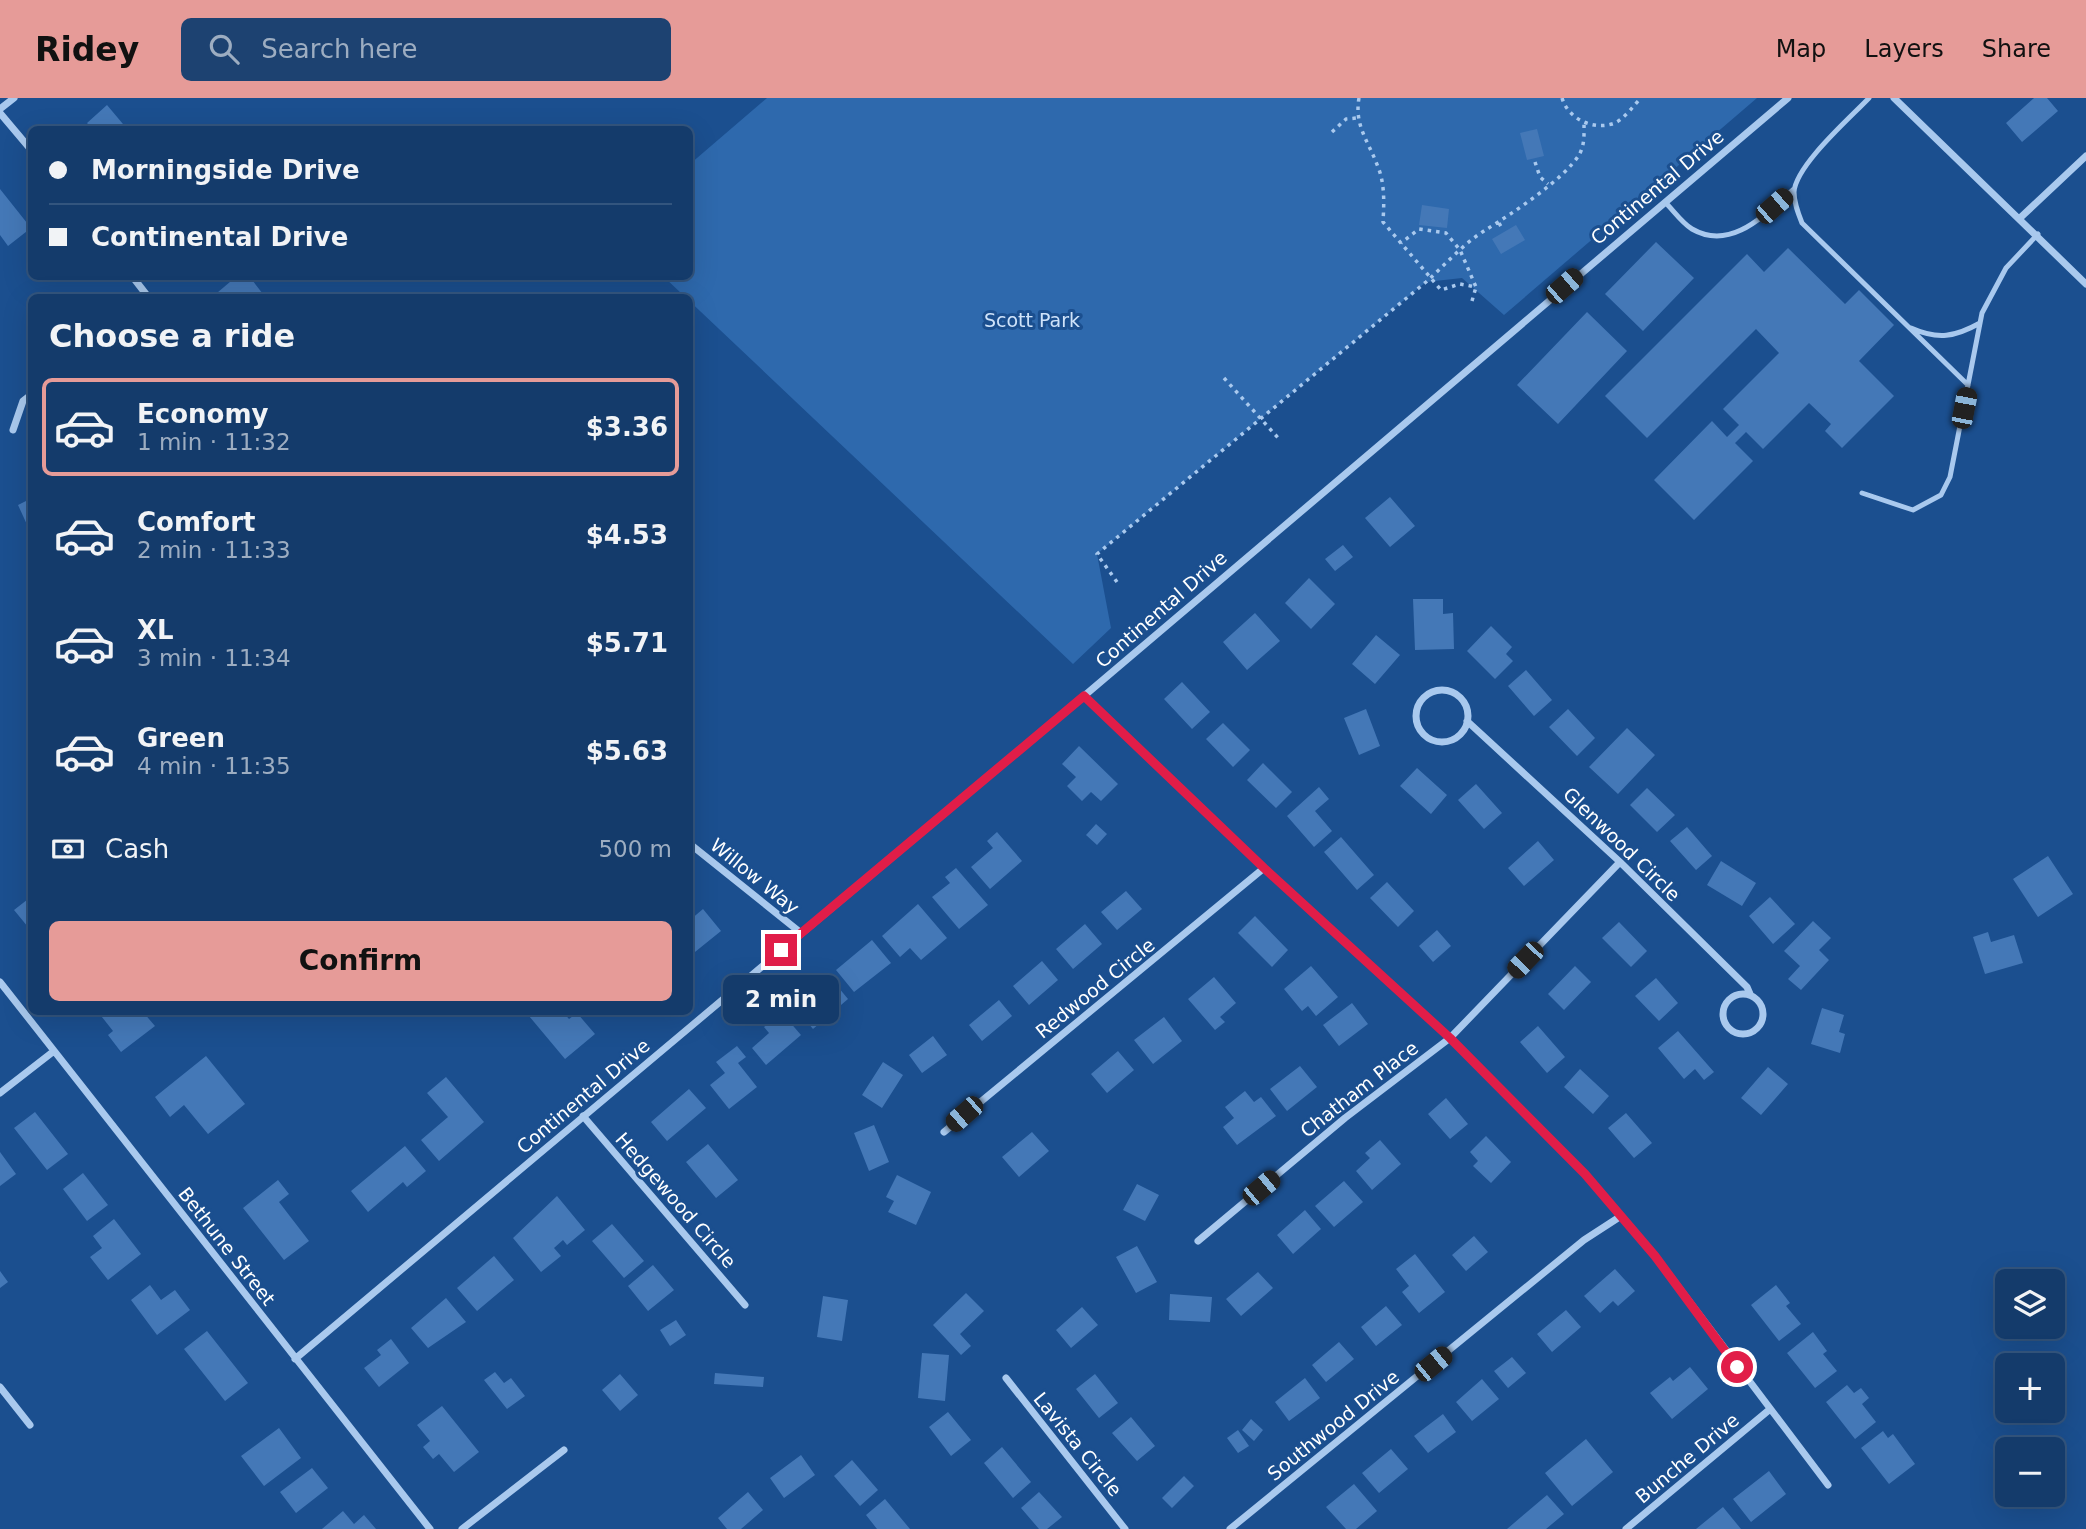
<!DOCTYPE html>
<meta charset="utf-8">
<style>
body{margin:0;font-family:"DejaVu Sans",sans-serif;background:#1d4271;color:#f1f3f6;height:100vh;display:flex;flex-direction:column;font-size:26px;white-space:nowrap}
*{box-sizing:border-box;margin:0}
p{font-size:23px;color:#9dadc1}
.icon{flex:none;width:38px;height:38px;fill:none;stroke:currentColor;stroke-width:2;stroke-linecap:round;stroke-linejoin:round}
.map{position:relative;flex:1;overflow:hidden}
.side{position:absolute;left:28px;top:196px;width:665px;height:721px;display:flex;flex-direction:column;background:#143b6b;border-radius:10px;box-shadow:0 7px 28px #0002,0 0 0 2px #33557e}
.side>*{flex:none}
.banner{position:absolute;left:28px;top:28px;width:665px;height:154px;border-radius:10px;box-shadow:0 7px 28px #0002,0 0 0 2px #33557e;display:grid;align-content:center;height:154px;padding:0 21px;background:#143b6b}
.buttons{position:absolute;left:1995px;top:1171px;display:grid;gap:14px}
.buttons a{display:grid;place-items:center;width:70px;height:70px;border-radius:10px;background:#143b6b;box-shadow:0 7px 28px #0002,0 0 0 2px #33557e;font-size:35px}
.end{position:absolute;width:32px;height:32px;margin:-16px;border:9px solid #e11d48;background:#fff;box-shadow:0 0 0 4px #fff}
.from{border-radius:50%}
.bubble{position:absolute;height:49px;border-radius:10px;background:#143b6b;box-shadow:0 7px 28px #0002,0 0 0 2px #33557e;font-size:23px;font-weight:700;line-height:49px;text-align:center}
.car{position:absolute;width:21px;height:42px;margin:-21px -10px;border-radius:9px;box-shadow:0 0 5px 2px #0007;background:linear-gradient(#222 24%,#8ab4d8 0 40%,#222 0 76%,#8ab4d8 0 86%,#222 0)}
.banner b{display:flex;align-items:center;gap:24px;height:66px;font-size:26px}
.banner b+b{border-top:2px solid #33557e}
.banner i{width:18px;height:18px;background:#f1f3f6}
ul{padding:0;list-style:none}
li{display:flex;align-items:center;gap:21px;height:98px;margin:0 14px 10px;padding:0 7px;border:4px solid transparent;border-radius:10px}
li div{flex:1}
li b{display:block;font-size:26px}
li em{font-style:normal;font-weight:700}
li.selected{border-color:#e69b98}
li>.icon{width:63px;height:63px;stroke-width:1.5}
h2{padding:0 21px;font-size:32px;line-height:84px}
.pay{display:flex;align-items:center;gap:18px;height:77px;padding:0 21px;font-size:26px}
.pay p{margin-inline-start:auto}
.button{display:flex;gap:14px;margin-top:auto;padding:14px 21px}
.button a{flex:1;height:80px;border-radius:10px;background:#e69b98;color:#111;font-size:28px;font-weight:700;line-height:80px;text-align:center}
header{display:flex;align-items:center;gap:42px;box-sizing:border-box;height:98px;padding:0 35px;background:#e69b98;color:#111}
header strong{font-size:33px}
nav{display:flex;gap:38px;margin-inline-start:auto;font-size:24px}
.search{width:490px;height:63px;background:#1d4271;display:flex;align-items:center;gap:18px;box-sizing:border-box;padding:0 24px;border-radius:10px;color:#9dadc1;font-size:26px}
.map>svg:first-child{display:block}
</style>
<header>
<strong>Ridey</strong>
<div class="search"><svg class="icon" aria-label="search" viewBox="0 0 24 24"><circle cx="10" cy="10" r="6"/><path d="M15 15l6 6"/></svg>Search here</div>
<nav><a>Map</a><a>Layers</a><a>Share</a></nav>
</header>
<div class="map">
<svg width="2086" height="1431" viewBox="0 0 2086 1431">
<rect width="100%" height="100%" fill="#1b4f8f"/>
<path fill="#2e69ad" d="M767,0h990l-253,217 -42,-37 -36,4 -329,272 14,74 -38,36 -409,-387 26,-1v-112z"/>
<path fill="#4478b7" d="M2034,0h13l11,13 -36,31 -16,-19z
M107,7l21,25h-35l-6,-7z
M1537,31l7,27 -17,4 -7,-27z
M0,91l31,39 -23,18 -8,-11z
M1422,107l27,4 -2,19 -28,-3z
M1516,127l9,15 -24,14 -9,-15z
M1656,144l38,36 -51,53 -38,-37z
M1788,150l57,56 14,-14 35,35 -35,36 35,35 -52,52 -17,-17 6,-7 -22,-21 -46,46 -17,-17 -11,11 18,18 -59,59 -40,-40 58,-59 15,16 12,-12 -16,-16 56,-56 -23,-24 -109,109 -42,-42 142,-142 17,18z
M237,178h12l17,22h-55z
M1587,214l40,39 -69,73 -41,-39z
M1390,399l25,29 -25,21 -25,-29z
M32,400v30l-3,1 -11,-24z
M1343,447l10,12 -18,14 -10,-12z
M1309,480l26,26 -24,25 -26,-26z
M1413,501h30v15l10,-1 1,36 -39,1z
M1255,515l25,28 -33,29 -24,-28z
M1491,528l21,21 -6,7 7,7 -18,18 -28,-28z
M1376,537l24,20 -25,29 -23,-20z
M1526,572l26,30 -18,16 -26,-30z
M1182,584l28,30 -18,17 -28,-30z
M1366,611l14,37 -21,9 -15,-37z
M1568,611l27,29 -18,18 -28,-29z
M1223,625l27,27 -17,17 -27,-28z
M1627,630l28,27 -37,39 -29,-27z
M1079,648l39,38 -17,17 -10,-9 -9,9 -15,-15 9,-9 -14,-13z
M1263,665l29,29 -16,16 -29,-28z
M1417,670l30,27 -16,19 -31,-28z
M1476,686l26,29 -18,16 -26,-29z
M1319,689l10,12 -14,12 17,20 -18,16 -27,-31z
M1647,690l28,27 -18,17 -27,-27z
M1096,726l11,10 -10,11 -11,-10z
M1687,729l25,29 -16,14 -26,-29z
M997,734l25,29 -32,28 -19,-22 22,-19 -6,-7z
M1341,739l33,38 -17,15 -33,-38z
M1538,743l16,19 -30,26 -16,-18z
M2048,758l25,38 -35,23 -25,-38z
M1721,763l35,22 -14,23 -35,-21z
M956,770l32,37 -29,24 -27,-32 18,-14 -5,-6z
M1387,784l27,29 -16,16 -28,-29z
M1126,793l16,18 -25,21 -16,-18z
M32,798v28l-4,3 -14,-17z
M1770,799l25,27 -22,20 -24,-28z
M918,806l29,34 -26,22 -11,-12 -10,9 -18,-21z
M703,811l18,22 -31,25v-36z
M1255,818l33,34 -16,17 -34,-34z
M1813,823l18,17 -12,12 10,10 -28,30 -13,-11 12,-13 -16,-15z
M1619,824l28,29 -16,16 -29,-29z
M1085,826l17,20 -29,25 -17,-20z
M1437,832l14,16 -18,16 -14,-16z
M1988,834l3,10 23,-7 9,28 -38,11 -12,-37z
M872,842l19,23 -37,29 -18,-22z
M1042,863l16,19 -29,25 -16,-19z
M1311,868l27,31 -22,19 -8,-10 -6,5 -18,-22z
M1575,868l16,16 -27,28 -16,-16z
M829,878l19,23 -35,30 -19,-23z
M1214,879l22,26 -16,14 5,5 -10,8 -27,-31z
M1656,880l22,25 -19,18 -24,-25z
M999,902l13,16 -30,25 -13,-16z
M1352,905l16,21 -29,22 -16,-21z
M1822,910l22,7 -5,17 6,2 -5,19 -29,-9z
M98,914h34l3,3 8,-3 12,14 -34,26 -13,-17 5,-4z
M534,914h29l6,7 8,-6 18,21 -30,25 -36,-43z
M782,915l19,22 -35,30 -14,-17 17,-15 -5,-6z
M1164,919l18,24 -29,23 -19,-24z
M1538,928l27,31 -18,16 -27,-31z
M1678,933l36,41 -10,8 -9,-11 -11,10 -26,-31z
M933,938l14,19 -25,18 -13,-18z
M737,948l9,11 -8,6 19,24 -28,22 -19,-24 15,-12 -9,-11z
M1118,953l16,19 -27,23 -16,-19z
M206,958l39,48 -37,30 -24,-29 -14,12 -15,-20z
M883,964l20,13 -21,33 -20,-13z
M1300,968l17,21 -30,24 -17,-22z
M1768,969l20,17 -27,31 -20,-17z
M1580,971l29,27 -16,18 -29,-27z
M446,979l38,45 -45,39 -18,-21 27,-23 -21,-24z
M689,991l17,19 -39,33 -16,-19z
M1245,993l9,11 7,-5 15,19 -39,29 -14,-18 11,-9 -9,-11z
M1446,1000l22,26 -18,15 -22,-25z
M35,1014l33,42 -21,16 -33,-42z
M1626,1015l26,30 -18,15 -26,-30z
M874,1027l15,37 -20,9 -15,-38z
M1032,1034l17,19 -30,26 -17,-20z
M1486,1038l25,26 -20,21 -18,-17 5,-5 -8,-9z
M1380,1042l21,24 -29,26 -16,-19 14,-13 -5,-5z
M708,1046l30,36 -22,18 -30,-36z
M405,1048l21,25 -19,16 -4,-5 -35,30 -17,-21z
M0,1054l16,22 -16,12z
M83,1075l25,32 -21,16 -24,-32z
M897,1077l34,17 -15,33 -28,-13 6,-11 -8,-4z
M278,1082l11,14 -10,8 30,39 -25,19 -41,-52z
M1344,1083l19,21 -29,25 -19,-21z
M1137,1086l22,11 -14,26 -22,-11z
M557,1098l28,34 -18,15 -4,-5 -9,8 7,8 -20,16 -28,-34z
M1305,1112l16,19 -28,25 -16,-19z
M114,1121l27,35 -33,26 -18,-23 12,-9 -9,-12z
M612,1126l32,37 -20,17 -32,-37z
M1474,1138l14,16 -22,19 -14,-16z
M1137,1148l20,36 -21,11 -20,-36z
M1415,1156l30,38 -26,21 -17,-21 7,-6 -13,-17z
M494,1158l20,24 -37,31 -20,-23z
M653,1167l21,25 -26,21 -20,-25z
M1615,1171l20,22 -17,15 -5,-5 -13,12 -16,-17z
M0,1173l8,11 -8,6z
M1258,1174l15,16 -32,28 -15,-17z
M150,1187l11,15 14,-10 15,20 -33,25 -26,-35z
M1776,1187l14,18 -4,3 15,18 -22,17 -28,-36z
M966,1195l18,18 -24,23 11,12 -10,9 -28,-30z
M1170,1196l42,3 -2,25 -41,-2z
M823,1198l25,4 -6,41 -25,-4z
M446,1200l20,24 -38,26 -17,-20z
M1386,1208l16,19 -26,21 -15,-19z
M1082,1209l16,18 -27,23 -15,-18z
M1566,1212l15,17 -29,25 -15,-18z
M676,1222l10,15 -16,11 -10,-16z
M207,1233l41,52 -23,18 -41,-52z
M1813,1234l14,19 -4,3 14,17 -22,17 -28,-35z
M391,1241l18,24 -30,24 -15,-19 17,-13 -4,-5z
M1339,1244l15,17 -28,23 -14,-17z
M922,1255l27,2 -4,46 -27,-3z
M1512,1259l14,16 -18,15 -14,-17z
M1690,1269l18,22 -36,30 -22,-26 20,-16 3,4z
M495,1274l9,11 7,-5 14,18 -18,13 -23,-29z
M715,1275l49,4 -1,10 -49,-3z
M620,1276l18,21 -18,16 -18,-21z
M1095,1276l23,29 -19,15 -23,-29z
M1305,1280l15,20 -31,23 -14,-19z
M1482,1281l17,20 -27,22 -16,-19z
M1847,1287l7,8 7,-5 8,10 -7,6 14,18 -21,17 -29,-37z
M442,1308l37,46 -25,20 -15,-18 -6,5 -10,-12 7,-6 -13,-16z
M948,1314l23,28 -20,16 -22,-29z
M1443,1316l13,18 -28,21 -14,-17z
M1131,1319l24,29 -18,15 -25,-28z
M1251,1321l12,11 -9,11 -12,-11z
M279,1330l22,30 -37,28 -23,-30z
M1238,1332l11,16 -11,7 -11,-15z
M1883,1333l5,7 5,-4 22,30 -26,20 -28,-36z
M1586,1341l27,33 -41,34 -27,-33z
M1002,1349l29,35 -18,16 -29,-35z
M1391,1351l17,20 -29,24 -17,-20z
M801,1357l14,20 -31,23 -14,-20z
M852,1362l26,30 -18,16 -26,-30z
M312,1370l16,20 -32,25 -16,-21z
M1769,1373l17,23 -35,28 -18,-23z
M1184,1378l10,10 -22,22 -10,-10z
M1354,1386l23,27 -21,18h-10l-20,-22z
M748,1394l15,18 -22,19h-14l-9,-11z
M1039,1394l23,25 -15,12h-8l-18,-21z
M1547,1397l17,19 -18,15h-39z
M885,1401l25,30h-33l-11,-14z
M1723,1409l18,22h-45z
M343,1413l11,13 10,-9 12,14h-54z"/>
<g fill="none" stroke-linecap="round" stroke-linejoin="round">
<path stroke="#a9c9ee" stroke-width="3.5" stroke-dasharray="3.5 5" stroke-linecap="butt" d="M1359,0c-5,28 10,44 19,69 7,17 6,37 5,55l58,68 19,-6 16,3 -16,-37 -14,-17 -27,-4 -18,14
M1562,0c6,20 29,32 50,26 11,-3 21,-18 29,-26
M1332,34l14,-13 11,-1
M1535,64l5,15 8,7
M1499,125l4,7
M1472,203l4,-14
M1224,280l56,62
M1117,484l-20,-28 329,-272c20,-18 38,-39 61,-53 26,-16 76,-49 92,-74 6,-10 5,-22 5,-32"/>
<path stroke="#a9c9ee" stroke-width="5" d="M1869,0c-19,20 -73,67 -75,94 0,11 4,21 8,31l166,162
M1665,104c8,8 17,21 27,27 40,23 74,-16 102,-40
M1911,230c27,12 44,9 69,-5
M1862,395l51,17 28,-15 9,-18 32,-164 24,-45 32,-34"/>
<path stroke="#a9c9ee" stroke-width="7" d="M1894,0l192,186
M0,11l14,-11
M0,15l32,38
M2020,120l66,-62
M132,178l17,22
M13,332l10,-29 9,-7
M1416 618a26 26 0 1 1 52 0a26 26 0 1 1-52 0Z
M1084,598l180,172 186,170 135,136 70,82 173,229
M1467,623l153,141 127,125 3,7
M690,746l111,89
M0,884l430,547
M1723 916a20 20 0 1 1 40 0a20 20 0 1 1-40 0Z
M0,995l54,-42
M583,1018l162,189
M944,1034l320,-264
M1198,1143l147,-123 105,-80 170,-176
M295,1261l789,-663 704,-598
M1006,1280l119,151
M0,1289l30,38
M462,1431l102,-79
M1230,1431l354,-289 37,-24
M1626,1431l143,-119"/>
</g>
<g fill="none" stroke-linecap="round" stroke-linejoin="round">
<path stroke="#e11d48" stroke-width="9" d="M781,852l303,-254 180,172 186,170 135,136 70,82 82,111"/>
</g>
<g text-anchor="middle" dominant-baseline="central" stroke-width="6" stroke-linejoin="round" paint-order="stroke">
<g font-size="19" fill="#fff" stroke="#1b4f8f">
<text transform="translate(1657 89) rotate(-40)">Continental Drive</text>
<text transform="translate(1161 511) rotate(-41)">Continental Drive</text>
<text transform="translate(1622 746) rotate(44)">Glenwood Circle</text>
<text transform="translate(755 778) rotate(39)">Willow Way</text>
<text transform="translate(1095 890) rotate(-39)">Redwood Circle</text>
<text transform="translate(1359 991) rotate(-38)">Chatham Place</text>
<text transform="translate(583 998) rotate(-40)">Continental Drive</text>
<text transform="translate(676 1102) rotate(49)">Hedgewood Circle</text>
<text transform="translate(227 1148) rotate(52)">Bethune Street</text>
<text transform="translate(1333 1327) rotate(-39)">Southwood Drive</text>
<text transform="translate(1078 1346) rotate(51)">Lavista Circle</text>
<text transform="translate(1687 1360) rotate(-40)">Bunche Drive</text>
</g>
<g font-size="19" fill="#cfe3fa" stroke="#1b4f8f">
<text x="1032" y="222">Scott Park</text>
</g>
</g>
</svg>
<div class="buttons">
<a><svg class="icon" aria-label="layers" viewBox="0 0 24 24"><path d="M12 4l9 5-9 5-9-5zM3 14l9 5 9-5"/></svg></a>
<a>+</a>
<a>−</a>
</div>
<i class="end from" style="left:1737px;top:1269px"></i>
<i class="end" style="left:781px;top:852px"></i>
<div class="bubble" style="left:723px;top:877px;width:116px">2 min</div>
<i class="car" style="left:1774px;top:108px;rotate:49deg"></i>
<i class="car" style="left:1564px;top:188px;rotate:49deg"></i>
<i class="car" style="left:1964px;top:310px;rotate:11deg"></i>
<i class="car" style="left:1525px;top:862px;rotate:224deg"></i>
<i class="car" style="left:964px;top:1016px;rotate:229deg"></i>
<i class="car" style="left:1261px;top:1090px;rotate:50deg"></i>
<i class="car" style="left:1433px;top:1266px;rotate:51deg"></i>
<div class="banner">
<b><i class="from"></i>Morningside Drive</b>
<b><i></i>Continental Drive</b>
</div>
<section class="side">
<h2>Choose a ride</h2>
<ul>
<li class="selected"><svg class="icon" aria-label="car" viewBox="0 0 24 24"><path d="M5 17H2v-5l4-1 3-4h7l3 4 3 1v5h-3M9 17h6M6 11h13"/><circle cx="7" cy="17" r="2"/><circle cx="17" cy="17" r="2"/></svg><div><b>Economy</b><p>1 min · 11:32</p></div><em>$3.36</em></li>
<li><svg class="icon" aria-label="car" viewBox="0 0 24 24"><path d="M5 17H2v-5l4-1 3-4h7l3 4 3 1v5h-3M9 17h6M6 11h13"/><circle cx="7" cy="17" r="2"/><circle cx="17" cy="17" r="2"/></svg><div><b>Comfort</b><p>2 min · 11:33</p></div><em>$4.53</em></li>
<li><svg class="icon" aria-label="car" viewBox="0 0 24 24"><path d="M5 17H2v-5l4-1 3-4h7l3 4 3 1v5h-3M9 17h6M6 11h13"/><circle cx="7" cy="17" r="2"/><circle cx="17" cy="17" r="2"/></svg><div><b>XL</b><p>3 min · 11:34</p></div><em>$5.71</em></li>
<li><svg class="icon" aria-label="car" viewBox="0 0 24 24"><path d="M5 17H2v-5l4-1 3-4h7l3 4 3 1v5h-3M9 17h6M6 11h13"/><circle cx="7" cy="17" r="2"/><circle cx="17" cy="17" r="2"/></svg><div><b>Green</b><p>4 min · 11:35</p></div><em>$5.63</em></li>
</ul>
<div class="pay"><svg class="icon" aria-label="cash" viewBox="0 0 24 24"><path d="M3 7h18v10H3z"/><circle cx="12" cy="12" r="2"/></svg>Cash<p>500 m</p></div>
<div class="button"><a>Confirm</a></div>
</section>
</div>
